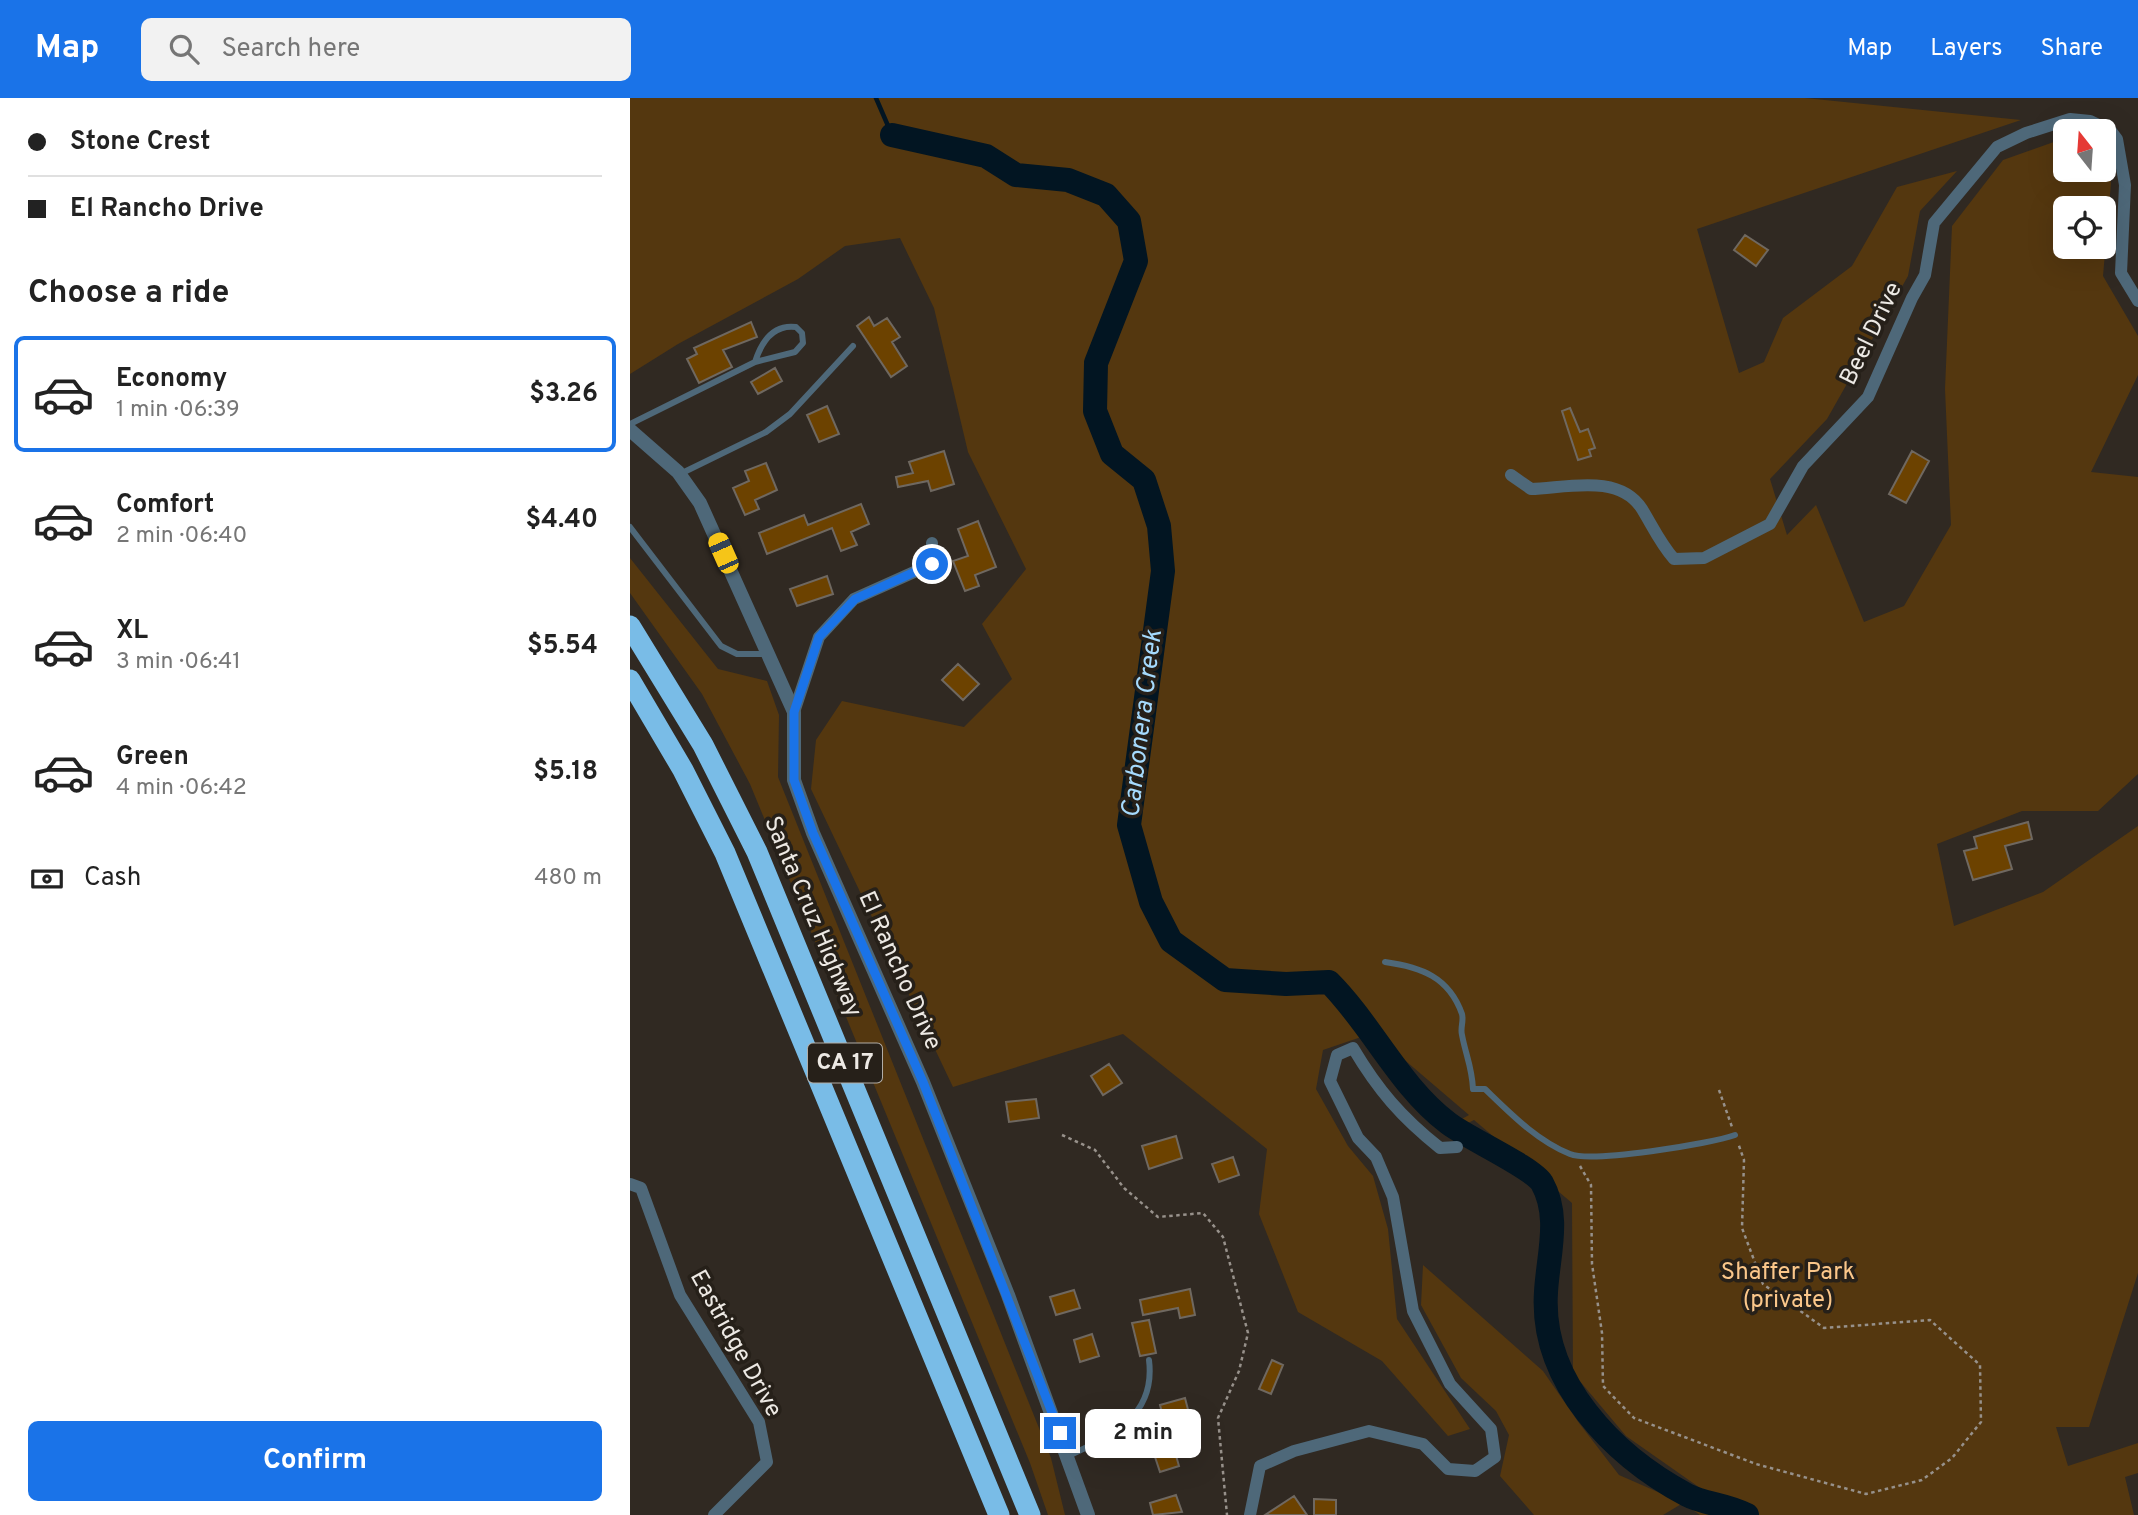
<!DOCTYPE html>
<meta charset="utf-8">
<style>
body{margin:0;font-family:Overpass,sans-serif;background:#f2f2f2;color:#222;height:100vh;display:flex;flex-direction:column;font-size:26px;white-space:nowrap}
*{box-sizing:border-box;margin:0}
p{font-size:23px;color:#767676}
.icon{flex:none;width:38px;height:38px;fill:none;stroke:currentColor;stroke-width:2;stroke-linecap:round;stroke-linejoin:round}
.map{position:relative;flex:1;overflow:hidden}
.side{display:flex;flex-direction:column;background:#fff;width:630px}
.side>*{flex:none}
.top-card{display:grid;align-content:center;height:154px;padding:0 28px;background:#fff}
.needle{width:46px;rotate:343deg}
.buttons{position:absolute;left:1423px;top:21px;display:grid;gap:14px}
.buttons a{display:grid;place-items:center;width:63px;height:63px;border-radius:10px;background:#fff;box-shadow:0 7px 28px #0002;font-size:35px}
.end{position:absolute;width:32px;height:32px;margin:-16px;border:9px solid #1a73e8;background:#fff;box-shadow:0 0 0 4px #fff}
.from{border-radius:50%}
.bubble{position:absolute;height:49px;border-radius:10px;background:#fff;box-shadow:0 7px 28px #0002;font-size:23px;font-weight:700;line-height:49px;text-align:center}
.car{position:absolute;width:21px;height:42px;margin:-21px -10px;border-radius:9px;box-shadow:0 0 5px 2px #0007;background:linear-gradient(#f5c518 24%,#345 0 40%,#f5c518 0 76%,#345 0 86%,#f5c518 0)}
.top-card b{display:flex;align-items:center;gap:24px;height:66px;font-size:26px}
.top-card b+b{border-top:2px solid #e0e0e0}
.top-card i{width:18px;height:18px;background:#222}
ul{padding:0;list-style:none}
li{display:flex;align-items:center;gap:21px;height:116px;margin:0 14px 10px;padding:0 14px;border:4px solid transparent;border-radius:10px}
li div{flex:1}
li b{display:block;font-size:26px}
li em{font-style:normal;font-weight:700}
li.on{border-color:#1a73e8}
li>.icon{width:63px;height:63px;stroke-width:1.5}
h2{padding:0 28px;font-size:32px;line-height:84px}
.pay{display:flex;align-items:center;gap:18px;height:77px;padding:0 28px;font-size:26px}
.pay p{margin-inline-start:auto}
.primary-button{display:flex;gap:14px;margin-top:auto;padding:14px 28px}
.primary-button a{flex:1;height:80px;border-radius:10px;background:#1a73e8;color:#fff;font-size:28px;font-weight:700;line-height:80px;text-align:center}
header{display:flex;align-items:center;gap:42px;box-sizing:border-box;height:98px;padding:0 35px;background:#1a73e8;color:#fff}
header strong{font-size:33px}
nav{display:flex;gap:38px;margin-inline-start:auto;font-size:24px}
.search{width:490px;height:63px;background:#f2f2f2;display:flex;align-items:center;gap:18px;box-sizing:border-box;padding:0 24px;border-radius:10px;color:#767676;font-size:26px}
main{display:flex;flex:1;min-height:0}
.map>svg:first-child{display:block}
</style>
<header>
<strong>Map</strong>
<div class="search"><svg class="icon" aria-label="search" viewBox="0 0 24 24"><circle cx="10" cy="10" r="6"/><path d="M15 15l6 6"/></svg>Search here</div>
<nav><a>Map</a><a>Layers</a><a>Share</a></nav>
</header>
<main>
<section class="side">
<div class="top-card">
<b><i class="from"></i>Stone Crest</b>
<b><i></i>El Rancho Drive</b>
</div>
<h2>Choose a ride</h2>
<ul>
<li class="on"><svg class="icon" aria-label="car" viewBox="0 0 24 24"><path d="M5 17H2v-5l4-1 3-4h7l3 4 3 1v5h-3M9 17h6M6 11h13"/><circle cx="7" cy="17" r="2"/><circle cx="17" cy="17" r="2"/></svg><div><b>Economy</b><p>1 min · 06:39</p></div><em>$3.26</em></li>
<li><svg class="icon" aria-label="car" viewBox="0 0 24 24"><path d="M5 17H2v-5l4-1 3-4h7l3 4 3 1v5h-3M9 17h6M6 11h13"/><circle cx="7" cy="17" r="2"/><circle cx="17" cy="17" r="2"/></svg><div><b>Comfort</b><p>2 min · 06:40</p></div><em>$4.40</em></li>
<li><svg class="icon" aria-label="car" viewBox="0 0 24 24"><path d="M5 17H2v-5l4-1 3-4h7l3 4 3 1v5h-3M9 17h6M6 11h13"/><circle cx="7" cy="17" r="2"/><circle cx="17" cy="17" r="2"/></svg><div><b>XL</b><p>3 min · 06:41</p></div><em>$5.54</em></li>
<li><svg class="icon" aria-label="car" viewBox="0 0 24 24"><path d="M5 17H2v-5l4-1 3-4h7l3 4 3 1v5h-3M9 17h6M6 11h13"/><circle cx="7" cy="17" r="2"/><circle cx="17" cy="17" r="2"/></svg><div><b>Green</b><p>4 min · 06:42</p></div><em>$5.18</em></li>
</ul>
<div class="pay"><svg class="icon" aria-label="cash" viewBox="0 0 24 24"><path d="M3 7h18v10H3z"/><circle cx="12" cy="12" r="2"/></svg>Cash<p>480 m</p></div>
<div class="primary-button"><a>Confirm</a></div>
</section>
<div class="map">
<svg width="1508" height="1417" viewBox="0 0 1508 1417">
<rect width="100%" height="100%" fill="#302922"/>
<path fill="#54370f" fill-rule="evenodd" d="M0,0h1175l216,22 -324,109 42,144 25,-11 19,-44 69,-52 45,-79 60,-16 -37,40 -12,65 -81,143 -57,60 17,56 29,-30 48,117 40,-16 47,-81 -6,-136 7,-163 51,-66 62,-22v32h39v-14l7,27 -8,93 35,60v39l-47,97 47,5v297l-40,37h-76l-85,33 17,82 89,-34 95,-66v447l-49,154h-33l12,39 70,-23v30l-13,4 9,38h-434l-17,-12 -20,12h-129l-34,-39 9,-41 -13,-24 -35,-33 -40,-73 2,-40 120,106 36,52 40,52 64,28 20,-13 -77,-54 -53,-63 -1,-170 -98,-83 -8,4 -6,-4 9,-5 -96,-82 -50,17 -7,39 32,57 25,30 15,53 9,90 73,110 -22,7 -66,-75 -84,-49 -39,-98 8,-65 -144,-115 -170,53 -142,-298 5,-49 26,-39 122,26 48,-48 -30,-55 44,-55 -58,-117 -34,-144 -34,-70 -55,8 -47,33 -120,65 -48,30zM1435,110h39v39h-39z
M0,460l88,111 49,12 12,34 -1,62 273,681 14,57h-17l-18,-52 -280,-679 -48,-90 -72,-101z"/>
<g fill="none" stroke-linecap="round" stroke-linejoin="round">
<path stroke="#021522" stroke-width="4.5" d="M246,0l16,37"/>
<path stroke="#021522" stroke-width="24" d="M262,37l94,21 30,19 52,5 38,15 23,26 7,40 -40,102 -1,48 17,43 32,26 15,46 4,45 -34,254 22,77 20,39 54,39 61,4 43,-2c43,43 70,104 119,141 19,15 84,44 94,60 19,34 6,72 4,109 -6,90 68,164 141,203 17,9 39,9 60,20"/>
</g>
<path fill="#6c4200" stroke="#6f6860" stroke-width="2" d="M1115,137l23,15 -12,16 -22,-16z
M239,219l5,9 13,-8 13,19 -8,5 15,24 -16,11 -34,-51z
M121,224l6,15 -34,13 9,17 -33,16 -12,-24 10,-5 -3,-6z
M145,270l7,13 -24,13 -7,-12z
M197,308l12,28 -20,8 -12,-27z
M940,310l10,24 8,-3 7,19 -6,2 2,6 -13,4 -16,-49z
M314,353l10,33 -23,7 -3,-10 -30,6 -2,-10 17,-4 -4,-11z
M1282,353l17,10 -23,42 -17,-9z
M136,365l11,27 -22,10 4,9 -14,6 -12,-27 16,-7 -4,-10z
M231,406l8,20 -18,8 6,13 -16,6 -9,-23 -65,26 -8,-21 45,-18 4,10z
M348,423l18,46 -21,8 4,11 -14,5 -12,-30 15,-5 -10,-27z
M197,478l6,18 -36,12 -7,-17z
M328,566l21,20 -16,16 -21,-20z
M1398,724l4,17 -27,7 7,23 -39,11 -9,-29 13,-3 -3,-11z
M479,966l13,19 -19,12 -12,-19z
M406,1001l3,19 -30,4 -3,-20z
M546,1038l6,22 -33,11 -7,-23z
M603,1059l6,18 -20,7 -7,-18z
M560,1191l5,26 -15,3 -2,-10 -35,7 -3,-15z
M444,1192l6,18 -24,7 -6,-18z
M519,1222l7,33 -16,3 -8,-33z
M462,1236l7,22 -19,6 -6,-22z
M642,1262l11,5 -12,29 -12,-5z
M555,1300l7,27 -12,3 6,21 -11,3 4,14 -19,6 -7,-21 7,-2 -8,-29 11,-3 -3,-12z
M546,1397l6,17 -29,3 -3,-12z
M664,1398l13,19h-42z
M684,1401l22,1v15h-22z"/>
<g fill="none" stroke-linecap="round" stroke-linejoin="round">
<path stroke="#97918b" stroke-width="2.5" stroke-dasharray="3.5 3.5" stroke-linecap="butt" d="M1089,992l13,37
M432,1037l33,15 29,38 34,29 45,-4 20,24 25,96 -9,38 -21,47 9,97
M950,1068l11,19 1,79 10,69 1,53 31,32 122,46 110,30 56,-14 30,-22 29,-36 -1,-57 -50,-45 -106,8 -61,-44 -21,-56 2,-68 -6,-17"/>
<path stroke="#4e6879" stroke-width="6" d="M0,326l125,-62 40,-10 8,-9 -1,-10 -6,-6c-24,-3 -35,16 -41,35
M50,376l86,-42 24,-18 63,-68
M0,429l91,119 16,8h29
M755,864c36,5 64,15 77,52 2,7 -2,14 0,21 4,21 10,32 11,54h12c25,24 52,52 85,65 22,9 140,-10 165,-19
M438,1358c43,-20 88,-39 81,-96"/>
<path stroke="#4e6879" stroke-width="12" d="M881,377l20,14c35,-1 88,-16 111,20 11,18 18,34 32,50l30,-1 66,-34 33,-58 65,-69 44,-99 13,-23 9,-52 63,-76 29,-14 44,-14 20,2 21,10 6,8 8,46 -4,88 17,28
M164,614l25,-75 35,-38 78,-35v-21
M0,1086l11,4 39,107 79,127 8,40 -53,53
M620,1417l10,-49 34,-15 75,-20 54,13 25,25 27,2 20,-14 -4,-28 -41,-45 -37,-73 -20,-114 -17,-40 -18,-19 -28,-57 7,-26 16,-7c25,42 48,69 87,100l17,-1"/>
<path stroke="#4e6879" stroke-width="14" d="M0,332l48,42 22,31 94,209v68l19,53 110,249 85,213 80,220"/>
<path stroke="#79bce7" stroke-width="21" d="M0,528l73,119 54,107 273,663
M0,582l53,90 42,83 274,662"/>
</g>
<g fill="none" stroke-linecap="round" stroke-linejoin="round">
<path stroke="#1a73e8" stroke-width="9" d="M302,466l-77,35 -36,38 -25,75v68l19,53 110,249 137,351"/>
</g>
<g text-anchor="middle" dominant-baseline="central" stroke-width="7" stroke-linejoin="round" paint-order="stroke">
<rect fill="#262019" stroke="#b1ada7" stroke-width="2" x="178" y="945.5" width="74" height="39" rx="5"/>
<g font-size="23" font-weight="bold" fill="#ede9e4">
<text x="215" y="965">CA 17</text>
</g>
<g font-size="24" fill="#ede9e4" stroke="#262019">
<text transform="translate(1242 236) rotate(-64)">Beel Drive</text>
<text transform="translate(182 819) rotate(67)">Santa Cruz Highway</text>
<text transform="translate(269 873) rotate(66)">El Rancho Drive</text>
<text transform="translate(105 1246) rotate(61)">Eastridge Drive</text>
</g>
<g font-size="24" fill="#fbc78a" stroke="#262019">
<text x="1158" y="1175">Shaffer Park<tspan x="1158" dy="28">(private)</tspan></text>
</g>
<g font-size="26" font-style="italic" fill="#a5dafd" stroke="#262019">
<text transform="translate(513 626) rotate(-83)">Carbonera Creek</text>
</g>
</g>
</svg>
<div class="buttons">
<a><svg class="needle" viewBox="-14 -14 28 28"><path d="M0-13l5 13h-10z" fill="#e53935"/><path d="M0 13l5-13h-10z" fill="#767676"/></svg></a>
<a><svg class="icon" aria-label="locate" viewBox="0 0 24 24"><circle cx="12" cy="12" r="6"/><path d="M12 2v4M12 18v4M2 12h4M18 12h4"/></svg></a>
</div>
<i class="end from" style="left:302px;top:466px"></i>
<i class="end" style="left:430px;top:1335px"></i>
<div class="bubble" style="left:455px;top:1311px;width:116px">2 min</div>
<i class="car" style="left:93px;top:455px;rotate:336deg"></i>
</div>
</main>
